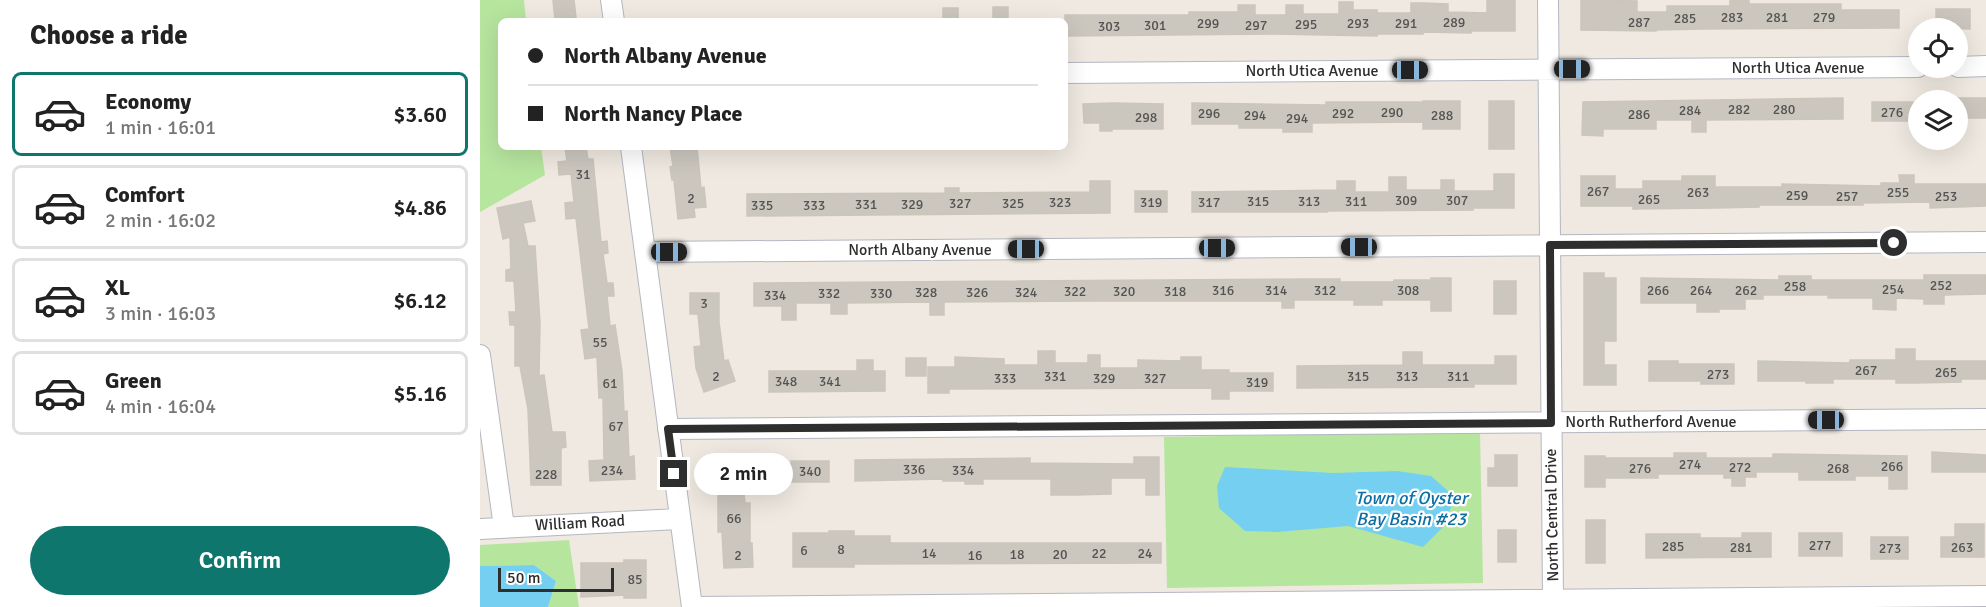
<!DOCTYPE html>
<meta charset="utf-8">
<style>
body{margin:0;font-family:Signika,sans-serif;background:#f6f6f6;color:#222;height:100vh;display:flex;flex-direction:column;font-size:22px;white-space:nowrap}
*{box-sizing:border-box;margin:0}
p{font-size:20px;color:#767676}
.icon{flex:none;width:33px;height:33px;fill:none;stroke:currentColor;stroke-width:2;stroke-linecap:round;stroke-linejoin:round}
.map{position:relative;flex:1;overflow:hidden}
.details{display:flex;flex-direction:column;background:#fff;width:480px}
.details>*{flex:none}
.hud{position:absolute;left:18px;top:18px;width:570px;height:132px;border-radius:9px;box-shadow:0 6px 24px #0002;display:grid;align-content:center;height:132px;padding:0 30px;background:#fff}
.controls{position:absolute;left:1428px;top:18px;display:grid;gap:12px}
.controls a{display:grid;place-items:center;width:60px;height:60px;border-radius:50%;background:#fff;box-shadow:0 6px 24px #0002;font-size:30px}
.scale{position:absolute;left:18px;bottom:15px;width:116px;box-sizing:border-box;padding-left:6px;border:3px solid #2e2e2e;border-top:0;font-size:16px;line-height:21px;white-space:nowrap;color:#2e2e2e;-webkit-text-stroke:4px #fff;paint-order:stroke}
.end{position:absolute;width:27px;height:27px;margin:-14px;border:8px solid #2e2e2e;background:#fff;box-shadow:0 0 0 3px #fff}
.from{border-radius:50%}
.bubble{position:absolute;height:42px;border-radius:21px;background:#fff;box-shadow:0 6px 24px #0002;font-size:20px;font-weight:600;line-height:42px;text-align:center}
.car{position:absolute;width:18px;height:36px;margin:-18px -9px;border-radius:8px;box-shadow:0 0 4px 2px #0007;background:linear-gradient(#222 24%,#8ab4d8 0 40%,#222 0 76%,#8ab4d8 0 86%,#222 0)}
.hud b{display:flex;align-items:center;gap:21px;height:57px;font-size:22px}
.hud b+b{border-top:2px solid #e0e0e0}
.hud i{width:15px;height:15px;background:#222}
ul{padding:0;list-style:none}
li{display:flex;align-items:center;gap:18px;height:84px;margin:0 12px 9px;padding:0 18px;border:3px solid #e0e0e0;border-radius:9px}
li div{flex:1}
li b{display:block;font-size:22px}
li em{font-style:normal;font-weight:600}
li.active{border-color:#0f766e}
li>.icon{width:54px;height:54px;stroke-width:1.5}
h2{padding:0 30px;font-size:27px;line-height:72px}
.action{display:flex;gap:12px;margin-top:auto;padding:12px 30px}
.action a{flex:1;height:69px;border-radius:36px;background:#0f766e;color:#fff;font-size:24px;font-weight:600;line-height:69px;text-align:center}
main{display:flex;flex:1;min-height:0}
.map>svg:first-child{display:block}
</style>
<main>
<section class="details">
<h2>Choose a ride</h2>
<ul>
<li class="active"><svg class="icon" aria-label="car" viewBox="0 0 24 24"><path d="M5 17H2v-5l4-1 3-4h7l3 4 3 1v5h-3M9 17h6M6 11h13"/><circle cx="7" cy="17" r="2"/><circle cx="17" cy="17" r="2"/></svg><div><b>Economy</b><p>1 min · 16:01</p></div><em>$3.60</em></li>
<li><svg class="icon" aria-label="car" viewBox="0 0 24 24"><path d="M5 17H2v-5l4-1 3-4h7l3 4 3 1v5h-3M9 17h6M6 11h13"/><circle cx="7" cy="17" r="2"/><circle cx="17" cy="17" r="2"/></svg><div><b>Comfort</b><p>2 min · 16:02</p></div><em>$4.86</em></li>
<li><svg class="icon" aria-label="car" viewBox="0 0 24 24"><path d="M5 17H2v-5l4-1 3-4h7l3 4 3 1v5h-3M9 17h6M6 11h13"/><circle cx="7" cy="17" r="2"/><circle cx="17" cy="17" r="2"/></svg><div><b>XL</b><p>3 min · 16:03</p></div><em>$6.12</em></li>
<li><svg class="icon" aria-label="car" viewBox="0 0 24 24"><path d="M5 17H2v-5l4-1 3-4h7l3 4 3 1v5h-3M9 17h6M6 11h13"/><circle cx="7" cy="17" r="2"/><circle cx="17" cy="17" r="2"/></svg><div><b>Green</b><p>4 min · 16:04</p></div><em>$5.16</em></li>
</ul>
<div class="action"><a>Confirm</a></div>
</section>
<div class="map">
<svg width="1506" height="607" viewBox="0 0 1506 607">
<rect width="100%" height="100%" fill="#efe9e1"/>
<path fill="#b6e59e" d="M0,0h44l2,21h-25v126h40l4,28 -65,37z
M1000,432l3,151 -316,5 -3,-151z
M89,540l10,67h-31l8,-26 -22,-16 -54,1v-21z"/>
<path fill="#75cff0" d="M745,467l108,6 64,-2 34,5 24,21 -12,30 -20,20 -75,-21 -71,6 -32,-1 -26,-23 -2,-22z
M54,565l22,16 -8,26h-68v-41z"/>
<path fill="#cbc7bf" stroke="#cbc5ba" stroke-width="1.5" d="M73,0h21l2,18 -21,2z
M1007,0h28v31h-44v2l-48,-1v2h-46v2l-103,-2 -209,2v-21h124v-3h49v-7h17v10h31v-10h17v9h36v-12h14v8h24v3h34v-10h12l25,1v8l39,1z
M1101,0l56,1v11h30v-6h63v-6h19v4h92v6h58v18l-197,1 -46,1v1l-75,-1z
M513,7h15v14h-15z
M463,8h15v13h-15z
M1456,9h34v20l-34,-1z
M1363,98v21l-137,1v12h-14v-12h-36v9h-53v7l-21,-1 1,-33z
M1478,98h28v20h-28z
M943,101h37v28h-37v-7l-111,1v9h-29v-4h-44v-4h-47v-21l134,2v-3h97z
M1009,101h25v48h-25z
M1392,102h41v19h-41z
M632,103l51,1v25h-51v2h-12v-8h-16l-1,-19z
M85,147h21l2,12h5l8,83 6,-1 1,12 -5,1 4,29h6l1,13h-7l3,30 5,-1 7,46 2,41 3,-1 2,46 5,-1 1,23 -45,2 -1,-20 15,-1 -1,-62h-4l-2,-41 -12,2 -4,-29 8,-1 -13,-111 -10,1 -1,-16 9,-1 -3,-28 -12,1 -1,-13 9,-1z
M190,147h27l4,41 3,-1 2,20 -12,1 1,9 -17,2 -4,-39h-2l-2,-13 3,-1z
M1014,174h20v34h-41v2l-146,1v1h-135v-20l145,-2v-9h18v11h34v-15h17v13h35v-10h13v11h40z
M1419,175h15v9h72v22l-56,2v-6l-67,1v2h-104v2l-44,1 -82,1v-3h-52v-30h34v13h28v-8h39v-5h33v11h67v-3l99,2v-3h19z
M610,181h20v32l-363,3v-22l198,-1v-5h14v5l131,-1z
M655,191h32v21h-32z
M51,201l4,20 -12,2 5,23h7l5,77 -1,53 5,-1 8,57h13l1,15 -5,1v37h-30l-3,-76 -8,-43h-5v-41h-5l-1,-13h7l-2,-31h-8v-11l5,-1 -1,-32 -7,2 -6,-31z
M1104,273h20v5h12v63h-12v24h12v20h-32z
M1444,275h62v19l-42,1v9h-20v-5l-28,-1v12l-23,-1v-11h-45v-3h-65v4h-18v10h-26v3h-22v-9h-56v-25l138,2v-4h32v4h113z
M951,278h20v33h-20v-11h-49v5h-28v-5h-60v8h-12v-7h-190l-148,1v13h-14v-13l-83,1v11h-16v-11h-35v17h-14v-14h-28v-23l556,-4h30v3h54v-2h37z
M1014,281h22v33h-22z
M210,293h29v29l5,39 4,-1 7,21 -31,11 -8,-24 -2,-21 7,-1 -3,-32h-8z
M1416,349h19v12h71v18h-25v3l-46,1h-19v-4h-63v4h-27v-2h-48v-20l92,2v-3h46z
M558,351h17v12h33v-8h12v13h38v-8l43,1v-4h20v13h28v3h44v18h-44v8h-17v-11l-263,1v4h-21v-26h27v-10l49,2v6h34z
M923,352h19v13h73v-9h21v28h-42v3l-177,1v-22l106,-1z
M426,358h20v18h-20z
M377,360h16v11h12v20l-116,1v-21h88z
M1169,361h29v3h56v20h-33v-3h-52z
M1452,452l54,3v17h-54z
M1194,453h32v5h67v-4l134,2v33h-18v-13h-34v4h-56v-8h-43v5h-11v9h-13v-8h-8v-4h-66v4h-53v9h-20v-31h20v2h69z
M1015,455h22v31h-29v-18h7z
M654,457h25v38h-13v-17h-35v16l-36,1h-24v-16h-68v5h-18v-3h-22v-2l-88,2v-21l175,-2v5l104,1z
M311,461h38v21h-38z
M261,467l4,36h5v40h2l1,24 -29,1 -2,-36h-4v-39h-4l-2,-24z
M1106,520h19v43h-19z
M1475,524h29v33h-43v-20h14z
M1018,530h18v32h-18z
M349,531h25v5h36v7h271v20l-307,1v3h-61v-34h36z
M1262,533h29v24l-125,1v-24h54v4h42z
M1319,533h43v23h-43z
M1391,537h37v22h-37z
M144,560h22v38h-22v-3l-43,2v-34h43z"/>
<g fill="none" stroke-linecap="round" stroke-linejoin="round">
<g stroke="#b4b7c1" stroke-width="22">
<path id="minor" d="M131,0l3,21
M1068,0l5,599
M1478,67l28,-1
M585,73l853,-6
M151,147l61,460
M165,252l1341,-10
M0,355l24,172
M188,429l1318,-10
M0,529l199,-10
M212,607l1294,-11"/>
</g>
<use href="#minor" stroke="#fff" stroke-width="20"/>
</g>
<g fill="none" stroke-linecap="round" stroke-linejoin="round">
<path stroke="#2e2e2e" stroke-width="8" d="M194,474l-6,-45 883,-6 -1,-178 344,-2"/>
</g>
<g text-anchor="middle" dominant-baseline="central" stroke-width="4.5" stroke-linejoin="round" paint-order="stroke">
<g font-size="14" fill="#555452">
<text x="1252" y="17">283</text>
<text x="1297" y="17">281</text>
<text x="1344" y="17">279</text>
<text x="1205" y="18">285</text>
<text x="974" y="22">289</text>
<text x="1159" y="22">287</text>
<text x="728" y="23">299</text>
<text x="878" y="23">293</text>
<text x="926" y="23">291</text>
<text x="826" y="24">295</text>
<text x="675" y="25">301</text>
<text x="776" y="25">297</text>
<text x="629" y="26">303</text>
<text x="1259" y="109">282</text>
<text x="1304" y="109">280</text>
<text x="1210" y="110">284</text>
<text x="912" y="112">290</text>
<text x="1412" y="112">276</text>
<text x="729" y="113">296</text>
<text x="863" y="113">292</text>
<text x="1159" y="114">286</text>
<text x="775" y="115">294</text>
<text x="962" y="115">288</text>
<text x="666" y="117">298</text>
<text x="817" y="118">294</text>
<text x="103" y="174">31</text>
<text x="1118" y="191">267</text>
<text x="1218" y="192">263</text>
<text x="1418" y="192">255</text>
<text x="1317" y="195">259</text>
<text x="1367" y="196">257</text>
<text x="1466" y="196">253</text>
<text x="211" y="198">2</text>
<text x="1169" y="199">265</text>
<text x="926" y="200">309</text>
<text x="977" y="200">307</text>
<text x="778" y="201">315</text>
<text x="829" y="201">313</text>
<text x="876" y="201">311</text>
<text x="580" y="202">323</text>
<text x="671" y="202">319</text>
<text x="729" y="202">317</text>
<text x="480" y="203">327</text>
<text x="533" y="203">325</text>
<text x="386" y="204">331</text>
<text x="432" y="204">329</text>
<text x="282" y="205">335</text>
<text x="334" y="205">333</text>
<text x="1461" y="285">252</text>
<text x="1315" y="286">258</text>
<text x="1413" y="289">254</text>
<text x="743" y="290">316</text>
<text x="796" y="290">314</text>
<text x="845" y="290">312</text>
<text x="928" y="290">308</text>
<text x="1178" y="290">266</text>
<text x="1221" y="290">264</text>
<text x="1266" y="290">262</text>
<text x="595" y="291">322</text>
<text x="644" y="291">320</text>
<text x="695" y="291">318</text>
<text x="446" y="292">328</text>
<text x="497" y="292">326</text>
<text x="546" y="292">324</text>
<text x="349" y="293">332</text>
<text x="401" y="293">330</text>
<text x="295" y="295">334</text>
<text x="224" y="303">3</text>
<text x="120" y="342">55</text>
<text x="1386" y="370">267</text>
<text x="1466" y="372">265</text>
<text x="1238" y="374">273</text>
<text x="236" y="376">2</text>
<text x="575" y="376">331</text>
<text x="878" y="376">315</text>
<text x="927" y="376">313</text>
<text x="978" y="376">311</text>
<text x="525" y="378">333</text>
<text x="624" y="378">329</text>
<text x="675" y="378">327</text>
<text x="306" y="381">348</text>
<text x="350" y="381">341</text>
<text x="777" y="382">319</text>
<text x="130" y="383">61</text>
<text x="136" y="426">67</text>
<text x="1210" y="464">274</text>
<text x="1412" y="466">266</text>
<text x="1260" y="467">272</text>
<text x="1160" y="468">276</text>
<text x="1358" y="468">268</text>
<text x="434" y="469">336</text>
<text x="132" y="470">234</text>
<text x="483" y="470">334</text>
<text x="330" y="471">340</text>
<text x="66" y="474">228</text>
<text x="254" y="518">66</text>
<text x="1340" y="545">277</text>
<text x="1193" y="546">285</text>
<text x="1261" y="547">281</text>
<text x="1482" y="547">263</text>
<text x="1410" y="548">273</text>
<text x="361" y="549">8</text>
<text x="324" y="550">6</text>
<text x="449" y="553">14</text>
<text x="619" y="553">22</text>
<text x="665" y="553">24</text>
<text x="537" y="554">18</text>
<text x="580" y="554">20</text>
<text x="258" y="555">2</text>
<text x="495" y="555">16</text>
<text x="155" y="579">85</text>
</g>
<g font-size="16" fill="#2e2e2e" stroke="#fff">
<text x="1318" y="68">North Utica Avenue</text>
<text x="832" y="71">North Utica Avenue</text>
<text x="440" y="250">North Albany Avenue</text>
<text x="1171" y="422">North Rutherford Avenue</text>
<text transform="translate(1072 515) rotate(-91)">North Central Drive</text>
<text transform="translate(100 523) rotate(-3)">William Road</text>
</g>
<g font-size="18" font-style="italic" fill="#0d6fa3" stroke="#fff">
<text x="931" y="498">Town of Oyster<tspan x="931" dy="21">Bay Basin #23</tspan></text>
</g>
</g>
</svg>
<div class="controls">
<a><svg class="icon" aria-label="locate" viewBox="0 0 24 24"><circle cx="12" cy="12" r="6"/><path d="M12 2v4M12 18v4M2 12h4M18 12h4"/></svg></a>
<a><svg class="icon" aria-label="layers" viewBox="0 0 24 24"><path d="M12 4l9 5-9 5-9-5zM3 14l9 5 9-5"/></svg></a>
</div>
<div class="scale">50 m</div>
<i class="end from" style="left:1414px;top:243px"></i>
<i class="end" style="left:194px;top:474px"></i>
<div class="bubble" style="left:214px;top:453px;width:99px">2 min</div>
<i class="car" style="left:1092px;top:69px;rotate:90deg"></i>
<i class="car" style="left:930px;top:70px;rotate:90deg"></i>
<i class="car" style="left:879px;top:247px;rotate:270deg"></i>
<i class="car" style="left:737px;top:248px;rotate:90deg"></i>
<i class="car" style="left:546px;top:249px;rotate:270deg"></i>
<i class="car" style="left:189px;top:252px;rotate:90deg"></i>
<i class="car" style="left:1346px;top:420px;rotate:270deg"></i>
<div class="hud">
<b><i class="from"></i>North Albany Avenue</b>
<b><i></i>North Nancy Place</b>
</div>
</div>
</main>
